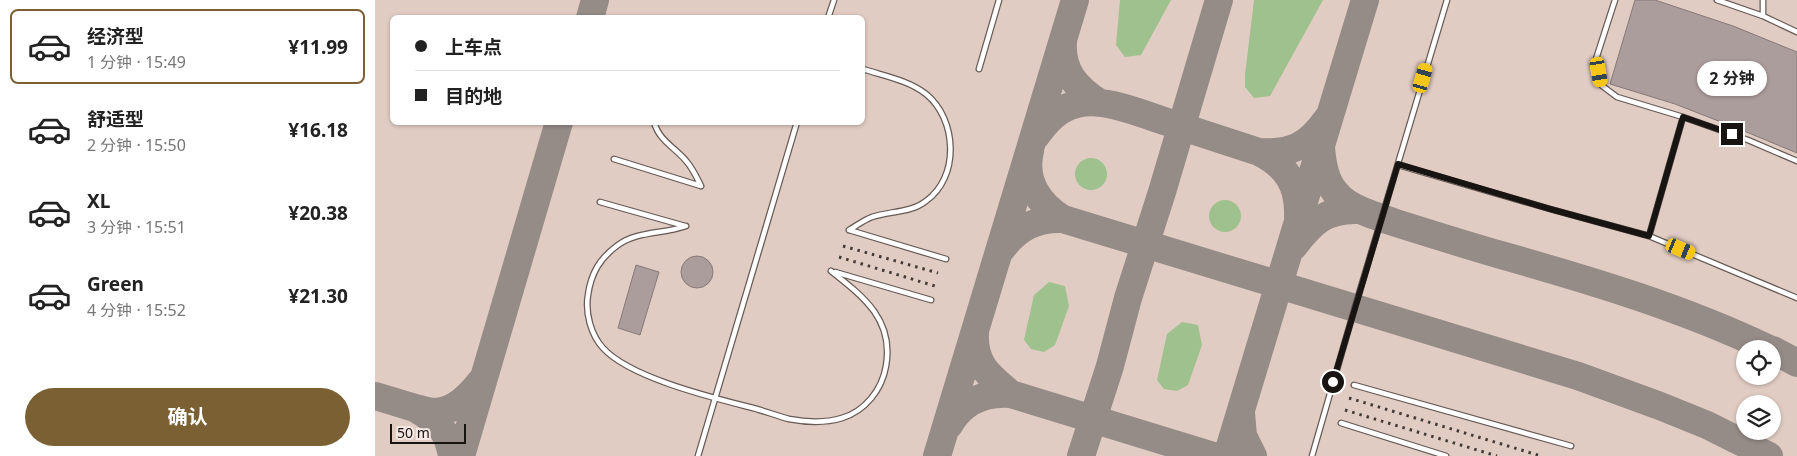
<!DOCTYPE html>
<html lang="zh">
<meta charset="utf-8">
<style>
body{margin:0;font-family:"Noto Sans","Noto Sans SC",sans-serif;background:#f6f6f6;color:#222;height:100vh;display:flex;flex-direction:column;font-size:19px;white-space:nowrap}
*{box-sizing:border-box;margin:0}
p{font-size:16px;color:#767676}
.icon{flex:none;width:28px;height:28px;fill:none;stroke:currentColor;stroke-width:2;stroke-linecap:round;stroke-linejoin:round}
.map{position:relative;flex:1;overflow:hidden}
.sheet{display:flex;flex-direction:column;background:#fff;width:375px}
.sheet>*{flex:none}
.banner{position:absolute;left:15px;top:15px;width:475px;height:110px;border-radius:8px;box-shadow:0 1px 4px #0004;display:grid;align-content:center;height:110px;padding:0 25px;background:#fff}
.tools{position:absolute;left:1361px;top:340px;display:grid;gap:10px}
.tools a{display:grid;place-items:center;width:45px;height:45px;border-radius:50%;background:#fff;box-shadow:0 1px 4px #0004;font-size:25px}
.scale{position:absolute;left:15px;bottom:12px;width:76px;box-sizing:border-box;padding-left:5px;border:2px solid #181412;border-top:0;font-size:14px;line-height:18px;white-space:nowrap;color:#181412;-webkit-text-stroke:4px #f6e8e3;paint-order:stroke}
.end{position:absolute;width:22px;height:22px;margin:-11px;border:6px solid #181412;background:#fff;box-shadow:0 0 0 2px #fff}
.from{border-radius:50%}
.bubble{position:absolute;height:35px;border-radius:18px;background:#fff;box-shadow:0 1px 4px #0004;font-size:16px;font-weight:700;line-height:35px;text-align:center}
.car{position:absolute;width:15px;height:30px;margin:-15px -8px;border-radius:6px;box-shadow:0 0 4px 1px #0007;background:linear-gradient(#f5c518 24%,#345 0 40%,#f5c518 0 76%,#345 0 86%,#f5c518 0)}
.banner b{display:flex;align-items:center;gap:18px;height:48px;font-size:19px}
.banner b+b{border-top:1px solid #e0e0e0}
.banner i{width:12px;height:12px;background:#222}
ul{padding:9px 0 0;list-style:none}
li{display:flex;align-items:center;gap:15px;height:75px;margin:0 10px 8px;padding:0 15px;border:2px solid transparent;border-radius:8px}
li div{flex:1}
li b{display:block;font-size:19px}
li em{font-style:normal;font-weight:700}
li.on{border-color:#7a6032}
li>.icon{width:45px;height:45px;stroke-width:1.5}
.cta{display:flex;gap:10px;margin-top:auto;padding:10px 25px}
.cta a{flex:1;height:58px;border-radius:30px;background:#7a6032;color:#fff;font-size:20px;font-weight:700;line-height:58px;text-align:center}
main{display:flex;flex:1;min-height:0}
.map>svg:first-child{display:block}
</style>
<main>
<section class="sheet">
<ul>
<li class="on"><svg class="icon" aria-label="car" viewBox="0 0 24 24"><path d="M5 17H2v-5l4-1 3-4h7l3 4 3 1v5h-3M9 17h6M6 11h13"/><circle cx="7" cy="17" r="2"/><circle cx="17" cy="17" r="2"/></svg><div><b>经济型</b><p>1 分钟 · 15:49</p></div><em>¥11.99</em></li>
<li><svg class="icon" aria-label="car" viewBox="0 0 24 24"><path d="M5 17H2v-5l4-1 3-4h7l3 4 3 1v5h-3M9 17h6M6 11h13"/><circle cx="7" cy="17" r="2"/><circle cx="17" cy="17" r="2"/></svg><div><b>舒适型</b><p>2 分钟 · 15:50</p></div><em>¥16.18</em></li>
<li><svg class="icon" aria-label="car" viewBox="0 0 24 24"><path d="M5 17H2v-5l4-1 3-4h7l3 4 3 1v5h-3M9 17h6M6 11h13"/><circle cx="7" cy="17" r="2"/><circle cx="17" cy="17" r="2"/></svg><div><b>XL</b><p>3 分钟 · 15:51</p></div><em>¥20.38</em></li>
<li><svg class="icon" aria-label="car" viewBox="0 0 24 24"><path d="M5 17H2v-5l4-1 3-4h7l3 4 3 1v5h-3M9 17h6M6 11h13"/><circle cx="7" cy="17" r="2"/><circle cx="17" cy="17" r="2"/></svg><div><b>Green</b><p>4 分钟 · 15:52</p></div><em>¥21.30</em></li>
</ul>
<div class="cta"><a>确认</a></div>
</section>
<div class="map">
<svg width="1422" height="456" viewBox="0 0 1422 456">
<rect width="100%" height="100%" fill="#e9dbd6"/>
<path fill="#e1ccc3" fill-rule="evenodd" d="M0,0h1422v456h-1422zM18,18h470v104h-470zM1370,349h28v27h-28zM1370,404h28v27h-28z"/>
<path fill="#9ec18d" d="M745,0h51l-30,55 -16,2 -9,-12z
M879,0h69l-53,96 -16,2 -9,-11v-12z
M700 174a16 16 0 1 1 32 0a16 16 0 1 1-32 0Z
M834 216a16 16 0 1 1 32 0a16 16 0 1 1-32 0Z
M674,282l16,4 4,20 -14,39 -11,7 -13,-3 -7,-9 10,-45z
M807,322l16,3 4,20 -14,40 -11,6 -13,-2 -7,-9 10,-46z"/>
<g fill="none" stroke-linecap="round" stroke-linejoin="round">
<path stroke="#958b87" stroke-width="28" d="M215,18l5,-18
M688,42c-2,29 13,46 37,61
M661,136c11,-15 22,-28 41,-32 27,-7 65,10 90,18 31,10 61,20 92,30 28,14 40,33 39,64
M946,148c2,23 6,41 26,55 15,10 33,14 49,20 35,11 70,22 105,32 92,26 182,53 268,94
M655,151c-7,29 8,53 33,68l515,157 82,30 47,19 62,31
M884,152c33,2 49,-6 68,-33
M919,246c18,-24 32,-37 64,-36
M626,250c16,-22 35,-32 62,-31
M600,332c-2,32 14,44 36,62
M1398,350l24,13
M0,396l40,12
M866,413l2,23 10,20
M574,425c13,-23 36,-33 62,-31l202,62
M77,456c-5,-28 -14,-34 -37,-48 6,1 13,4 19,4 21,0 36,-17 48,-32
M86,456l98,-334
M562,456l138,-456
M706,456l29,-90 18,-68 34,-106 57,-192
M852,456l138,-456"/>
</g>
<path fill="#ab9d9c" stroke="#867978" d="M1260,0h20l78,26 64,26v101l-58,-24 -64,-25 -65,-20z
M306 272a16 16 0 1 1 32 0a16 16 0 1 1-32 0Z
M261,265l23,7 -19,63 -22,-7z"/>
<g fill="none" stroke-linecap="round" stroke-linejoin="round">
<g stroke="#675b56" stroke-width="7">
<path id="lane" d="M1240,0l-19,59 5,26 16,12 66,20 65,23 49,21
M1342,0l46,16 34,16
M1388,16v-16
M453,18l6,-18
M604,69l20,-69
M279,122c5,19 22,26 33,40 6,7 10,16 14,24
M239,159l87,27
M1023,165l152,44 99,27 148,62
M225,202l85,24
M311,226c-22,8 -49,5 -68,19 -18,13 -27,28 -30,50 -3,18 3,40 15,53 27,30 111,50 150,60 12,3 24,8 36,11 16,3 37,4 53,-1 23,-7 40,-28 44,-52 8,-46 -22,-69 -55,-95
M474,230c7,-4 15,-10 23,-13 18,-6 39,-4 54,-16 34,-24 31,-82 0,-107 -18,-14 -42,-18 -63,-25
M474,230l97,29
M1274,236l34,-119
M460,272l96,28
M979,385l217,61
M966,423l105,33
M323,456l99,-334
M937,456l43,-149 92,-307"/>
</g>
<use href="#lane" stroke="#fff" stroke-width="4.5"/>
<path stroke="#413b38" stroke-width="3" stroke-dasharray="2.5 5" stroke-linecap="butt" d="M468,246l95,27
M464,257l96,29
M974,398l192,58
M970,410l152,46"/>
</g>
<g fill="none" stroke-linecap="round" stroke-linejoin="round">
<path stroke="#181412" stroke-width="6" d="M958,382l65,-218 152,45 99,27 34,-119 49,17"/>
</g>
</svg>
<div class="tools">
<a><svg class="icon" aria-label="locate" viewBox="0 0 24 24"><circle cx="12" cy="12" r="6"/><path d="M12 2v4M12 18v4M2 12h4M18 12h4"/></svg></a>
<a><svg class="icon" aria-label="layers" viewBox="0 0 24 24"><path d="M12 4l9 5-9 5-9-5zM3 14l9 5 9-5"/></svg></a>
</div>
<div class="scale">50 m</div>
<i class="end from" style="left:958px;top:382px"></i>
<i class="end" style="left:1357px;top:134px"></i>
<div class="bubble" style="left:1322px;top:61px;width:70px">2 分钟</div>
<i class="car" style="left:1224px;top:72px;rotate:170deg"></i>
<i class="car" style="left:1048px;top:78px;rotate:16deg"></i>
<i class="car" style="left:1306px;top:249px;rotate:112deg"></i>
<div class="banner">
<b><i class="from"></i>上车点</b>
<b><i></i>目的地</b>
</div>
</div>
</main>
